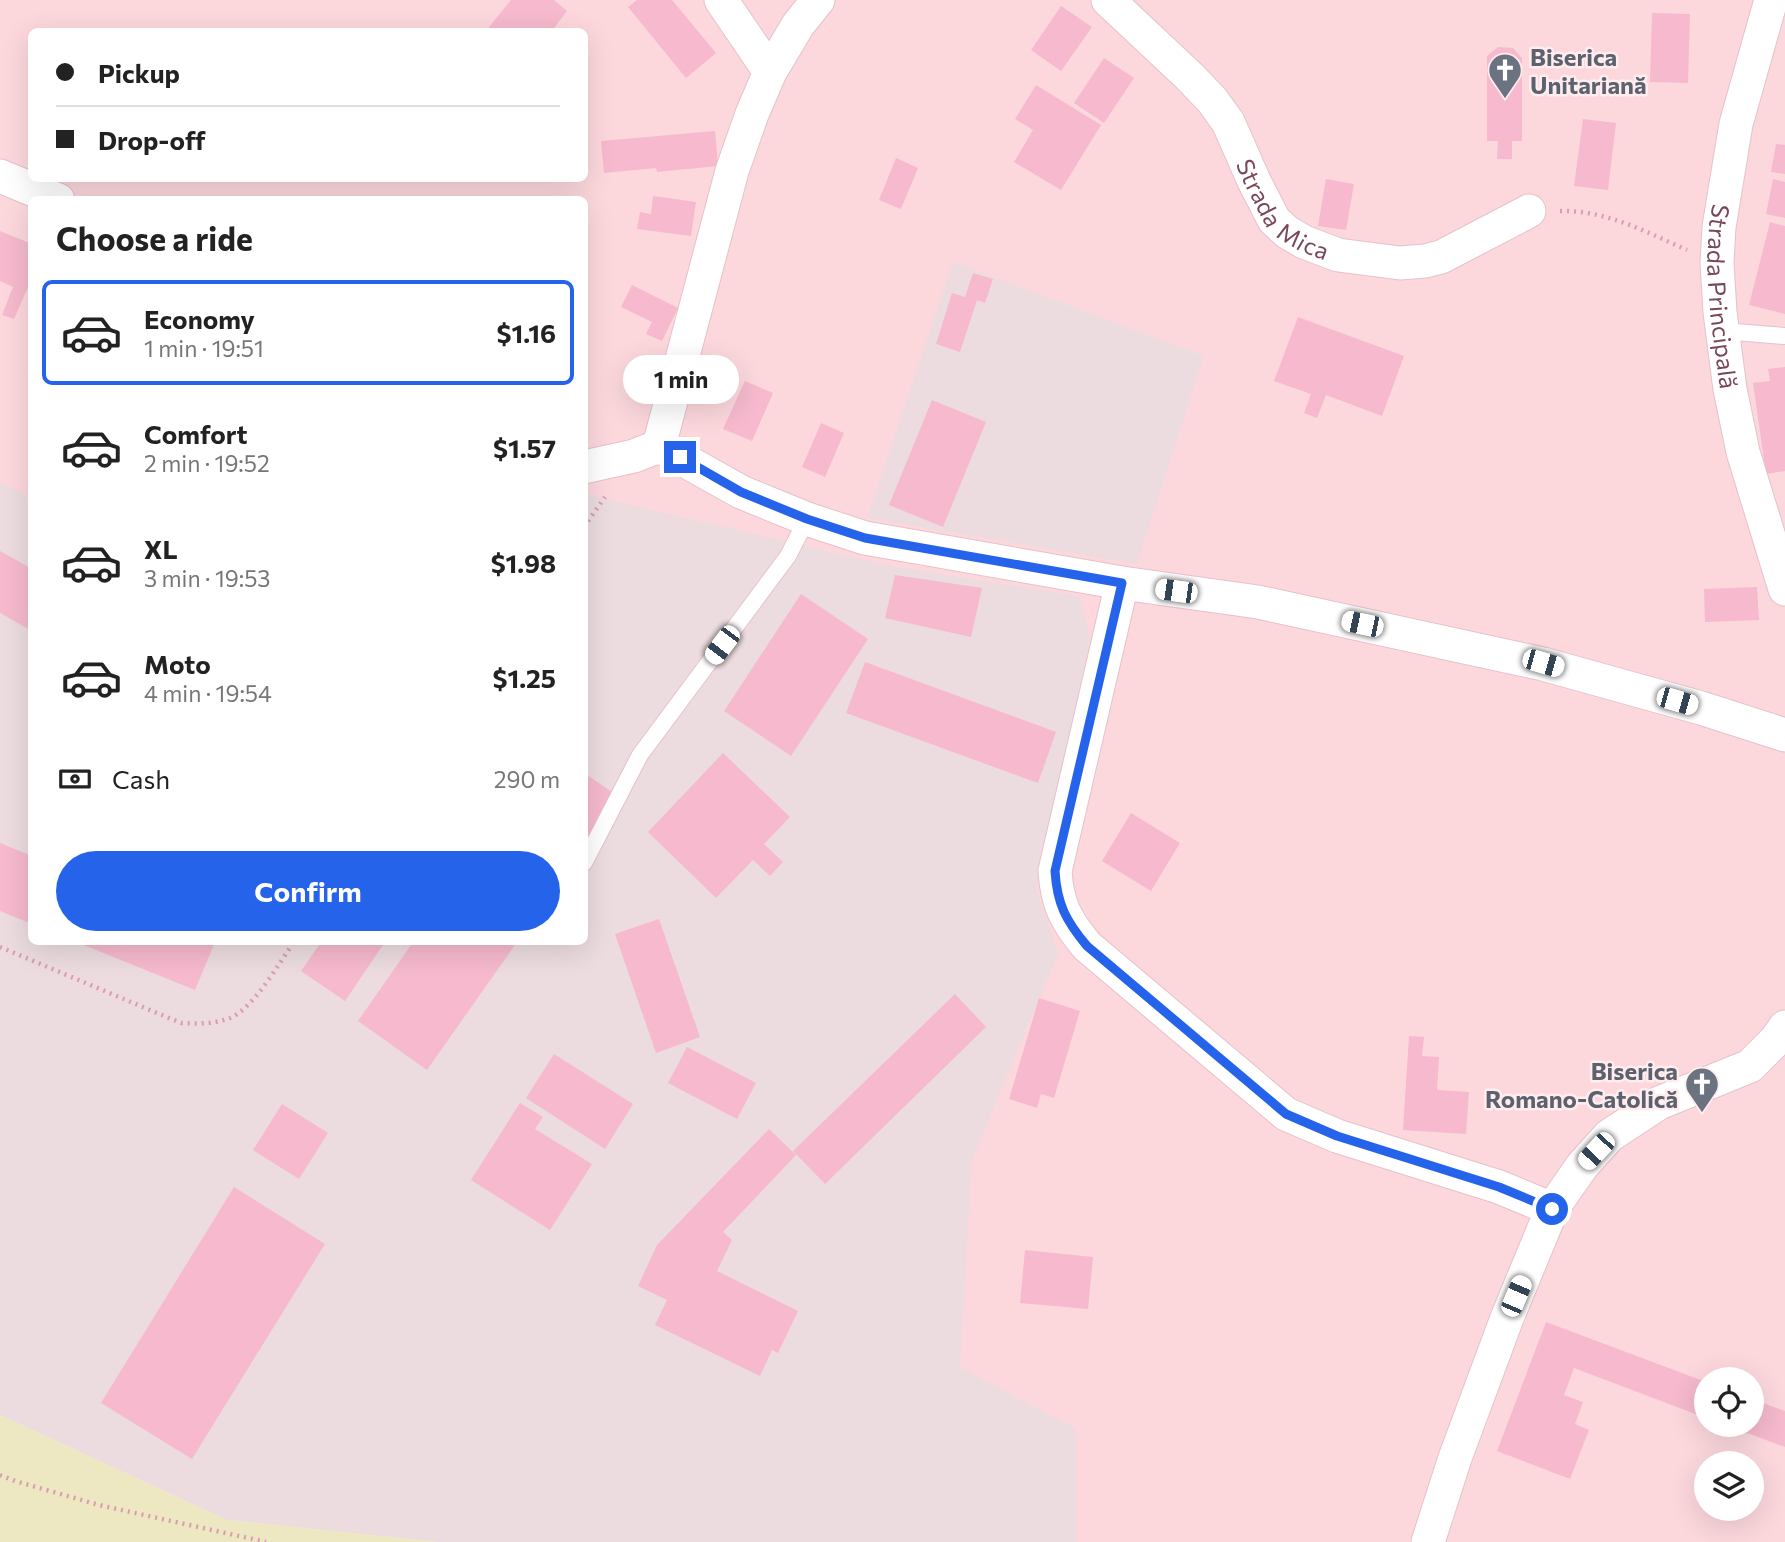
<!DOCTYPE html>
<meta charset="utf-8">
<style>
body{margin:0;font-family:Commissioner,sans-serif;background:#f2f2f2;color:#222;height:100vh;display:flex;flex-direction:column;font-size:26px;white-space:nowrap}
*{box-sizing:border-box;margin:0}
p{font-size:23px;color:#767676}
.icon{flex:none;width:38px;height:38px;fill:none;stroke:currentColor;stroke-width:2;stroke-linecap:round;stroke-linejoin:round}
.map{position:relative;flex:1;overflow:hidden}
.sheet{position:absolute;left:28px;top:196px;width:560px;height:749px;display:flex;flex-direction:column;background:#fff;border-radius:10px;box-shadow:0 7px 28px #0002}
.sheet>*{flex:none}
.banner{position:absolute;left:28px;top:28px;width:560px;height:154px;border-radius:10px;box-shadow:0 7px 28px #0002;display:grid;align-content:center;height:154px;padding:0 28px;background:#fff}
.buttons{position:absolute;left:1694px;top:1367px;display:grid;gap:14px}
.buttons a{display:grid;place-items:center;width:70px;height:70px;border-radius:50%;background:#fff;box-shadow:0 7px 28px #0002;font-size:35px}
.end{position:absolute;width:32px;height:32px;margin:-16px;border:9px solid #2563eb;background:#fff;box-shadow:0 0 0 4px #fff}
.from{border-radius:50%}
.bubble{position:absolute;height:49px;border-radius:24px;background:#fff;box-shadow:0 7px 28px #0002;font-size:23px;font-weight:700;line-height:49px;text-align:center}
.car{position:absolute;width:21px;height:42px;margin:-21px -10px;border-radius:9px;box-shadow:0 0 5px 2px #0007;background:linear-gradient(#fff 24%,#345 0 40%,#fff 0 76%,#345 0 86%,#fff 0)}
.banner b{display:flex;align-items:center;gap:24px;height:66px;font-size:26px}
.banner b+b{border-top:2px solid #e0e0e0}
.banner i{width:18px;height:18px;background:#222}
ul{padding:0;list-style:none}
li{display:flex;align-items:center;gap:21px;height:105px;margin:0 14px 10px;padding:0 14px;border:4px solid transparent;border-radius:10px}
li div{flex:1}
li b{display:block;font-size:26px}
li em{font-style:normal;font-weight:700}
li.active{border-color:#2563eb}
li>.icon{width:63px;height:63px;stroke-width:1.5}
h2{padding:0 28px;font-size:32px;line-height:84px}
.pay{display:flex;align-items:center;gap:18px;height:77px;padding:0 28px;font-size:26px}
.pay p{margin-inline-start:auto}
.button{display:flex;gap:14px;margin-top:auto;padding:14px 28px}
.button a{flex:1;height:80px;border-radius:42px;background:#2563eb;color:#fff;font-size:28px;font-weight:700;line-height:80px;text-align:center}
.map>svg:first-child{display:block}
</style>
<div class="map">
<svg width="1785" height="1542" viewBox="0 0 1785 1542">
<rect width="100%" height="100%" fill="#fee4e7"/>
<path fill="#fcd8dd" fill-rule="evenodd" d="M0,0h1785v1542h-1347l-438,-127zM32,32h552v146h-552zM32,200h552v742h-552zM1706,1379h46v45h-46zM1706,1463h46v45h-46z"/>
<path fill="#ecdcdf" d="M953,262l251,94 -67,208 -270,-46z
M0,482l31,16 1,444h552l1,-448 301,71 193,31 12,44 -54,251 21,63 -86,206 -12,207 116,62v113h-638l-211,-22 -227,-105z"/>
<path fill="#ede8c1" d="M0,1415l227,105 211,22h-438z"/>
<path fill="#f6b9cd" d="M511,0h43l13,11 -16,21h-56l-6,-5z
M637,0h35l44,53 -30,25 -58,-71z
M1061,6l31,21 -31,44 -30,-21z
M1652,13l38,1 -2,69 -38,-1z
M1498,47l15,1 9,10v83h-10v18h-15l1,-18h-11v-85z
M1104,58l30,20 -30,45 -30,-20z
M1036,85l65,40 -40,65 -47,-28 19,-32 -18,-11z
M1583,119l33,4 -8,67 -34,-4z
M715,131l3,35 -61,6 -1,-4 -52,5 -3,-32z
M1776,144l9,1v29l-14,-2z
M896,158l22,10 -17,41 -22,-9z
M1326,179l28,5 -8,46 -28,-4z
M1773,179l12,3v36l-19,-4z
M653,196l43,6 -5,34 -54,-7 3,-17 11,2z
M1770,222l15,4v88l-36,-9z
M0,231l32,13v34l-18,41 -12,-4 11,-28 -13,-6z
M973,273l20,6 -8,24 -8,-3 -17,52 -24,-8 16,-51 13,4z
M632,285l46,23 -16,33 -16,-7 6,-12 -31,-15z
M1298,317l106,39 -22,60 -56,-21 -9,23 -13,-5 7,-19 -37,-13z
M1785,367v104l-19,3 -13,-91 17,-2 -2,-12z
M745,381l28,12 -21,48 -29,-12z
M932,400l54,22 -43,105 -54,-22z
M821,423l23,10 -19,44 -23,-10z
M0,551l32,18v62l-32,-18z
M895,575l87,13 -11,49 -86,-19z
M1757,587l2,33 -54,2 -1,-33z
M801,594l67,45 -77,117 -67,-45z
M865,662l191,70 -18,51 -192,-70z
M723,753l67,64 -26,27 19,18 -13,14 -17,-16 -37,38 -68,-66z
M584,773l34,23 -34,48z
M1131,813l49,30 -29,48 -49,-30z
M0,843l32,13v68l-32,-13z
M659,919l41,118 -44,16 -41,-119z
M76,942h139l-20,48z
M321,942h64l-40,59 -44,-30z
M413,942h104l-90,128 -69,-49z
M955,994l31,33 -161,157 -32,-33z
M1039,998l41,13 -26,87 -13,-4 -4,14 -28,-9z
M1409,1036l15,1 -2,19 17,1 -2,33 32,2 -3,42 -63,-4z
M687,1047l69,36 -19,36 -69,-36z
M554,1054l79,50 -28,45 -79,-51z
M520,1103l23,14 -8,12 57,35 -42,66 -79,-50z
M282,1104l46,29 -29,46 -46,-29z
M769,1129l27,26 -73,77 9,8 -15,31 81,40 -20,42 -6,-3 -12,26 -105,-51 12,-25 -29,-14 19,-41z
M234,1187l91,57 -133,215 -91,-56z
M1025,1250l68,7 -5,52 -68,-6z
M1546,1322l160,60v36l-132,-50 -10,27 19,7 -8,22 14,6 -19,49 -73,-28z
M1752,1399l33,12v36l-59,-22 26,-1z"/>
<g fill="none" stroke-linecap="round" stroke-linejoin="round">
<g stroke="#e6c1ca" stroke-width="18">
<path id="lane" d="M1722,331l63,5
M584,863l56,-108 148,-199 19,-37"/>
</g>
<g stroke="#e6c1ca" stroke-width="35">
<g id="street">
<path d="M721,0l49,72"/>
<path id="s1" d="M1108,0l81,76 23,24 16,22 26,59 20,39 13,12 17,10 34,13 62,8 25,-2 16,-4 88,-46"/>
<path id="s2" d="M1771,0l-35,124 -17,103 -2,36 3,49 10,77 13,63 42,137"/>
<path d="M0,176l58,24"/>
<path d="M659,446l82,46 66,27 58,19 257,45 136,19 285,62 158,44 84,27"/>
<path d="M659,446l73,-275 20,-57 18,-42 28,-47 20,-25"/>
<path d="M584,467l50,-11 25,-10"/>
<path d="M1122,583l-67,288c2,33 11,50 32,75l199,168 51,22 162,51 53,22"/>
<path d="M1428,1542l27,-84 52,-140 45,-109 30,-43 27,-30 50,-33 91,-37 25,-25 10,-14"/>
</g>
</g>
<path stroke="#db9cb1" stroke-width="4.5" stroke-dasharray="2 5" stroke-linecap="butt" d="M1560,211c46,-1 86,21 127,39
M584,527l21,-30
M0,947l181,76c17,1 33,1 49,-5 24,-10 49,-55 64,-76
M0,1475l15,6 84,24 167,37"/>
<use href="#lane" stroke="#fff" stroke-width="16"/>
<use href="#street" stroke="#fff" stroke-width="33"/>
</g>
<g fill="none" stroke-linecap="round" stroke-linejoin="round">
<path stroke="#2563eb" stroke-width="9" d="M680,457l61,35 66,27 58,19 257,45 -67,288c2,33 11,50 32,75l199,168 51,22 162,51 53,22"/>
</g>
<defs>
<g id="church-pin" transform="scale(1.75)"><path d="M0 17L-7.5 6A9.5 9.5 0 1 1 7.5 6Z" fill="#6b7280" stroke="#ffecef"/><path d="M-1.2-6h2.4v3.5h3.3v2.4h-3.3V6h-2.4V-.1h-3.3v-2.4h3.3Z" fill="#fff"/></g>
</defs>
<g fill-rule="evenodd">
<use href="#church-pin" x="1505" y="70"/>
<use href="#church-pin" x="1702" y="1084"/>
</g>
<g text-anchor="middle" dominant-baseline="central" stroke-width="5" stroke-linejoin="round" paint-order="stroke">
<g font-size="24" font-weight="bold" fill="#5b616d" stroke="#ffecef" text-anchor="start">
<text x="1530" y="56">Biserica<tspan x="1530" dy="28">Unitariană</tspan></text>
<text x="1678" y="1070" text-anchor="end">Biserica<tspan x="1678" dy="28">Romano-Catolică</tspan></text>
</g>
<g font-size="24" fill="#794759" stroke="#ffecef">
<text stroke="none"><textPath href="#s1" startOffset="278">Strada Mica</textPath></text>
<text stroke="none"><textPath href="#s2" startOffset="303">Strada Principală</textPath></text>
</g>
</g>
</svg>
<div class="buttons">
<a><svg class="icon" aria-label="locate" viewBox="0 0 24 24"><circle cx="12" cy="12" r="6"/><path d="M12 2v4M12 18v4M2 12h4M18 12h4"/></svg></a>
<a><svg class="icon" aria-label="layers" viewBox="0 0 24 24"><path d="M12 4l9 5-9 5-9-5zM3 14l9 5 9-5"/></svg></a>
</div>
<i class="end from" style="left:1552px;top:1209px"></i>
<i class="end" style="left:680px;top:457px"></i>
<div class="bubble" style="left:623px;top:355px;width:116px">1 min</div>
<i class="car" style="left:1176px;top:591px;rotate:278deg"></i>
<i class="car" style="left:1362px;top:624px;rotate:282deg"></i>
<i class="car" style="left:722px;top:645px;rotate:217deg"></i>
<i class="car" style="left:1543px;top:663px;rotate:106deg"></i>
<i class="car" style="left:1677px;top:701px;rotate:106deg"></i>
<i class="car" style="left:1596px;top:1151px;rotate:223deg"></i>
<i class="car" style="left:1516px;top:1296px;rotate:23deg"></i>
<div class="banner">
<b><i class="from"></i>Pickup</b>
<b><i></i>Drop-off</b>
</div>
<section class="sheet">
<h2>Choose a ride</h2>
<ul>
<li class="active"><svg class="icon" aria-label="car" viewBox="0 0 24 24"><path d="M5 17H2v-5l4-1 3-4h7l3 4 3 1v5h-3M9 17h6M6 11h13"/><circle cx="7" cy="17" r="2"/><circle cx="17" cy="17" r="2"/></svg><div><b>Economy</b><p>1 min · 19:51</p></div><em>$1.16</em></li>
<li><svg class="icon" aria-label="car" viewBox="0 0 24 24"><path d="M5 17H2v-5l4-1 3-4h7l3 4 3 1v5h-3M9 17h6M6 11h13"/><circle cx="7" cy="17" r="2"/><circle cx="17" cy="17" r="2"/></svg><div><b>Comfort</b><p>2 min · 19:52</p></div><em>$1.57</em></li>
<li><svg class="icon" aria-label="car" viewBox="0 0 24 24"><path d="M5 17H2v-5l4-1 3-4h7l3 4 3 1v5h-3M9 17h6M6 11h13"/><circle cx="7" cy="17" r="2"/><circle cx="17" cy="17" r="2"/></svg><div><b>XL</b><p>3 min · 19:53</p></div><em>$1.98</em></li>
<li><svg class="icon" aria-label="car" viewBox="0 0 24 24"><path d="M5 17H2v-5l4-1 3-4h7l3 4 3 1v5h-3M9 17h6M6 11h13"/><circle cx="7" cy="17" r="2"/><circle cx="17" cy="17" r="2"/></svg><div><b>Moto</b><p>4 min · 19:54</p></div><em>$1.25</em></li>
</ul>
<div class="pay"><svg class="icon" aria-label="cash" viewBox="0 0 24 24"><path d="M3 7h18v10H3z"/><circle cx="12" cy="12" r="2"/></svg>Cash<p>290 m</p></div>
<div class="button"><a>Confirm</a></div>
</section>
</div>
